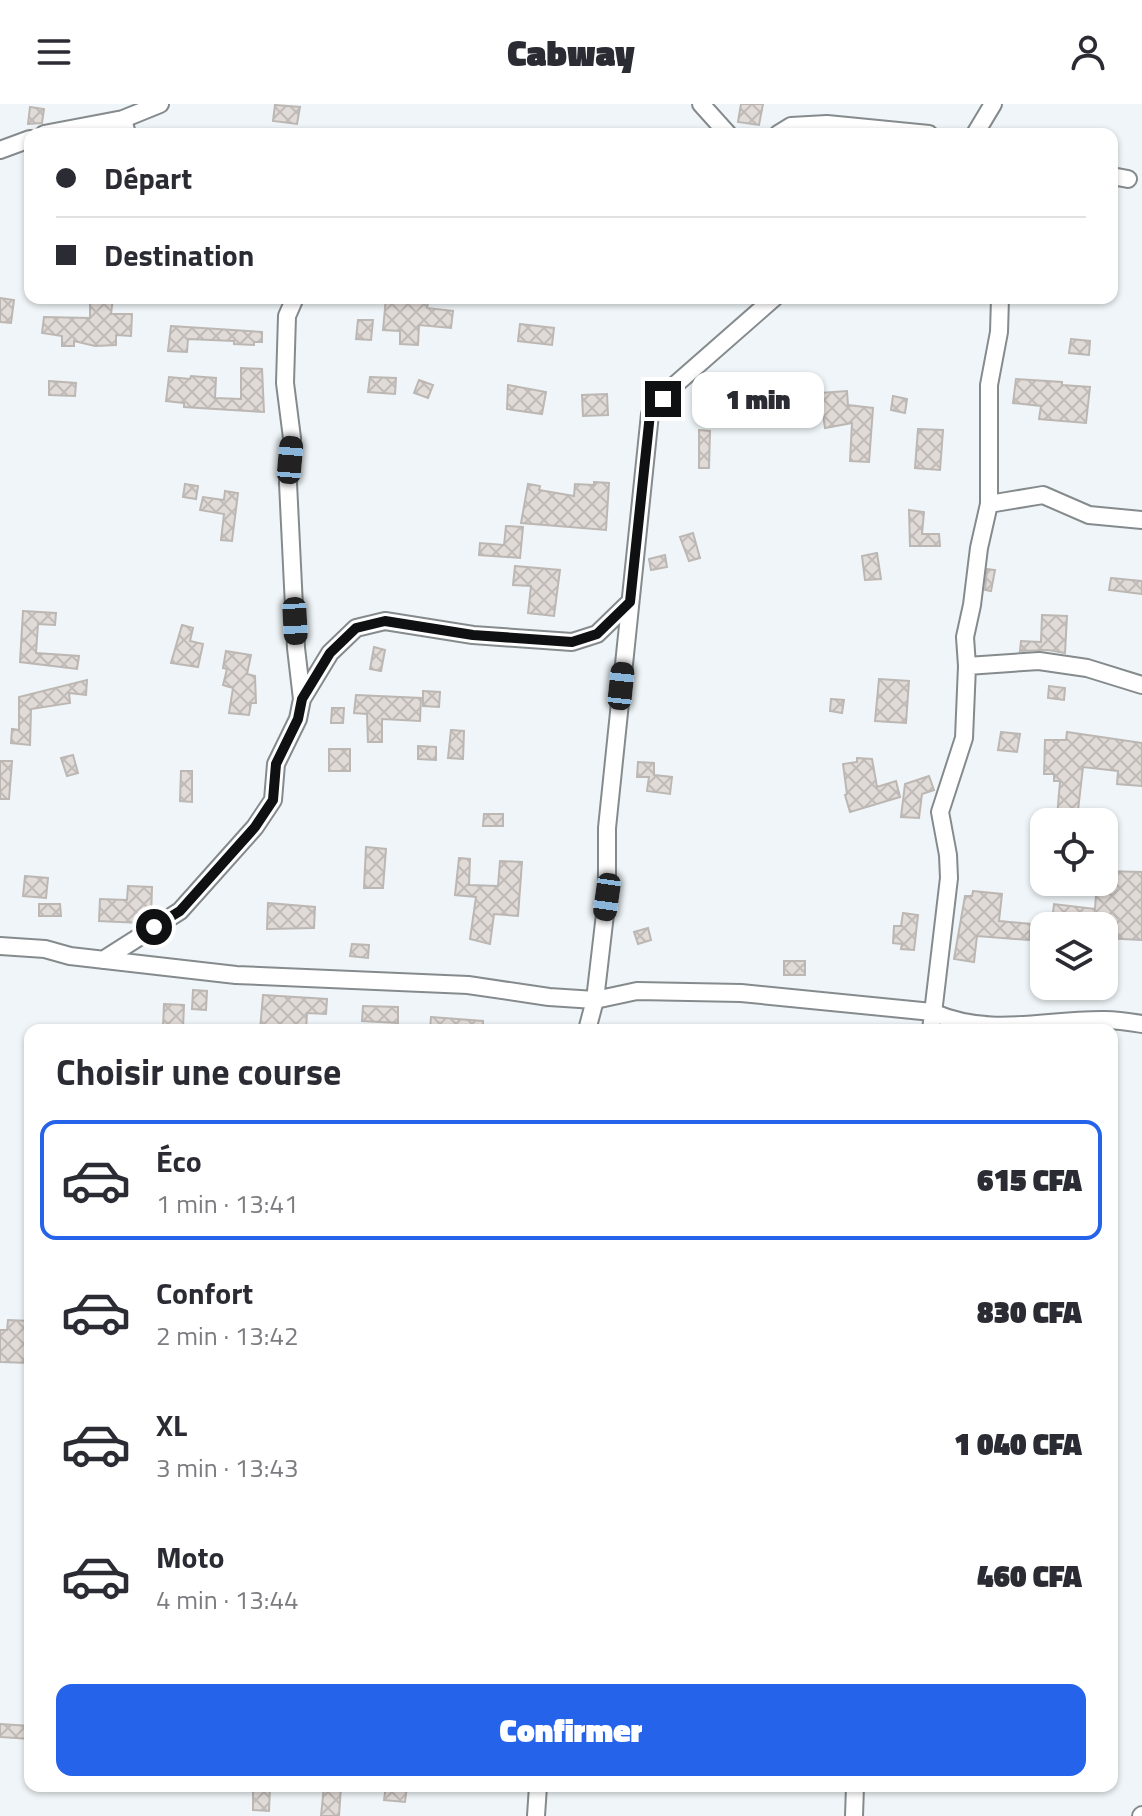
<!DOCTYPE html>
<html lang="fr">
<meta charset="utf-8">
<style>
body{margin:0;font-family:"Titillium Web",sans-serif;background:#f7f7f7;color:#2b2b33;height:100vh;display:flex;flex-direction:column;font-size:30px;white-space:nowrap}
*{box-sizing:border-box;margin:0}
p{font-size:26px;color:#7c7c81}
.icon{flex:none;width:44px;height:44px;fill:none;stroke:currentColor;stroke-width:2;stroke-linecap:round;stroke-linejoin:round}
.map{position:relative;flex:1;overflow:hidden}
.side{position:absolute;left:24px;top:920px;width:1094px;height:768px;display:flex;flex-direction:column;background:#fff;border-radius:16px;box-shadow:0 2px 6px #0004}
.side>*{flex:none}
.top-card{position:absolute;left:24px;top:24px;width:1094px;height:176px;border-radius:16px;box-shadow:0 2px 6px #0004;display:grid;align-content:center;height:176px;padding:0 32px;background:#fff}
.tools{position:absolute;left:1030px;top:704px;display:grid;gap:16px}
.tools a{display:grid;place-items:center;width:88px;height:88px;border-radius:16px;background:#fff;box-shadow:0 2px 6px #0004;font-size:40px}
.end{position:absolute;width:36px;height:36px;margin:-18px;border:10px solid #0e1011;background:#fff;box-shadow:0 0 0 4px #fff}
.from{border-radius:50%}
.bubble{position:absolute;height:56px;border-radius:16px;background:#fff;box-shadow:0 2px 6px #0004;font-size:26px;font-weight:800;line-height:56px;text-align:center}
.car{position:absolute;width:24px;height:48px;margin:-24px -12px;border-radius:10px;box-shadow:0 0 6px 2px #0007;background:linear-gradient(#222 24%,#8ab4d8 0 40%,#222 0 76%,#8ab4d8 0 86%,#222 0)}
.top-card b{display:flex;align-items:center;gap:28px;height:76px;font-size:30px}
.top-card b+b{border-top:2px solid #e1e1e2}
.top-card i{width:20px;height:20px;background:#2b2b33}
ul{padding:0;list-style:none}
li{display:flex;align-items:center;gap:24px;height:120px;margin:0 16px 12px;padding:0 16px;border:4px solid transparent;border-radius:16px}
li div{flex:1}
li b{display:block;font-size:30px}
li em{font-style:normal;font-weight:800}
li.on{border-color:#2563eb}
li>.icon{width:72px;height:72px;stroke-width:1.5}
h2{padding:0 32px;font-size:36px;line-height:96px}
.primary-button{display:flex;gap:16px;margin-top:auto;padding:16px 32px}
.primary-button a{flex:1;height:92px;border-radius:16px;background:#2563eb;color:#fff;font-size:32px;font-weight:800;line-height:92px;text-align:center}
header{display:flex;justify-content:space-between;align-items:center;height:104px;padding:0 32px;background:#fff;font-size:36px;font-weight:800}
.map>svg:first-child{display:block}
</style>
<header><svg class="icon" aria-label="menu" viewBox="0 0 24 24"><path d="M4 6h16M4 12h16M4 18h16"/></svg>Cabway<svg class="icon" aria-label="person" viewBox="0 0 24 24"><circle cx="12" cy="8" r="4"/><path d="M4 21q1-7 8-7t8 7"/></svg></header>
<div class="map">
<svg width="1142" height="1712" viewBox="0 0 1142 1712">
<defs>
<pattern id="building-cross-hatch" width="8" height="8" patternUnits="userSpaceOnUse" patternTransform="scale(2)"><rect width="8" height="8" fill="#e1dbd7"/><path d="M0 0l8 8M0 8l8-8" fill="none" stroke="#c0bbb8"/></pattern>
</defs>
<rect width="100%" height="100%" fill="#eff5f8"/>
<path fill="url(#building-cross-hatch)" stroke="#bcb7b3" stroke-width="2" d="M741,0h22l-4,21 -21,-3z
M275,1l25,2 -3,17 -24,-3z
M30,3l14,2 -2,14 -14,1z
M0,194l14,2 -3,23 -11,-1z
M90,194h23l-2,16h21l-1,22 -15,-1v10l-21,1 -21,-5v5h-12v-10l-20,-3 2,-16 46,1z
M386,194h43l-2,10 26,3 -2,17 -32,-3 -1,20 -18,-1v-13l-17,-1z
M358,216h15l-2,20 -15,-1z
M520,220l34,4 -2,17 -34,-4z
M171,222l91,6v10h-8v3l-20,-1v-3l-46,-2 -1,13 -19,-1z
M1071,235l19,2 -1,14 -20,-2z
M241,264l21,1 2,43 -80,-5v-4l-18,-2 3,-24 21,2 1,-3 25,2 -1,20 26,1z
M370,273l26,1 -1,16 -27,-2z
M1016,275l46,3v3l28,2 -4,36 -47,-4 2,-13 -28,-3z
M419,276l14,5 -5,13 -14,-5z
M49,277l27,2 -1,13 -26,-1z
M508,281l38,7 -4,22 -35,-5z
M847,287l1,14 25,3 -4,54 -19,-1 2,-38 -27,5 -5,-35z
M607,290l1,21 -25,1 -1,-21z
M893,292l14,3 -2,14 -14,-3z
M918,325l25,1 -3,40 -25,-2z
M699,326l11,1 -1,37h-10z
M594,378l15,1 -3,47 -85,-7 7,-39 12,2 -1,4 35,6 1,-12 19,1z
M185,380l13,2 -2,13 -13,-2z
M225,387l13,2 -6,48 -11,-1 3,-26 -24,-4 3,-13 21,3z
M909,406l15,2 -2,22h17l1,12h-30z
M506,422l17,1 -3,31 -41,-3 1,-12 24,2z
M693,429l7,25 -11,3 -9,-24z
M877,449l4,26 -16,1 -3,-24z
M665,451l2,12 -16,3 -2,-11z
M515,462l45,4 -6,46 -26,-3 3,-27 -18,-1z
M987,465l8,1 -4,21 -6,-1z
M1111,474l31,3v13l-33,-4z
M23,507l33,2 -1,12 -17,-1 -2,29 43,3 -2,13 -57,-7z
M1042,511l25,1 -2,37 -17,-3 -28,1 1,-10 20,1z
M182,521l11,3 -3,13 13,3 -5,23 -27,-4z
M374,543l11,3 -4,21 -11,-2z
M226,547l25,4 -4,19 8,2 1,27h-5l-2,12 -20,-2 4,-25 -10,-3 4,-16 -4,-1z
M879,575l30,2 -3,42 -31,-2z
M87,576l-1,15 -17,-2 1,10 -39,6 -1,36 -19,-2 1,-14 7,1v-33z
M1049,582l16,2 -1,12 -16,-2z
M423,587l17,1 -1,15 -16,-1z
M356,591l65,3 -1,23 -38,-2v23h-14l-1,-28 -13,-1z
M831,595l13,1 -2,13 -12,-2z
M332,604h12l-1,15h-12z
M451,626l13,1 -1,28 -15,-1z
M1001,628l19,2 -3,18 -19,-2z
M1067,628l75,11v43l-25,-2 1,-13 -35,-4 -6,52 -20,-1 3,-37h-6v-7h-10l1,-34h21z
M418,642l18,1v13l-18,-1z
M329,645h21v22h-21z
M73,651l5,18 -11,3 -6,-18z
M857,654l15,1 5,28 19,-6 4,16 -50,15 -5,-17 2,-1 -4,-30 14,-2z
M0,657h12l-3,38h-9z
M638,658l16,1v12l18,2 -2,17 -23,-3 2,-14h-12z
M181,667h11v31l-12,-1z
M929,672l5,14 -12,4 -3,24 -18,-1 4,-33z
M484,710h19v12h-20z
M366,743l20,2 -3,39h-19z
M459,754l11,1 -1,26 29,1 2,-25 22,1 -4,54 -24,-2 -4,30 -20,-5 6,-42 -21,-2z
M1104,767l38,1v68l-38,-2v-12l-52,-3 2,-19 41,5 2,-27h7z
M25,772l23,2 -2,20 -23,-2z
M128,782l24,1 -1,30 -10,6 -42,-2 1,-22 27,1z
M973,787l29,3 -3,27 32,3 -2,16 -52,-4 -3,26 -20,-3 11,-63h7z
M268,799l47,4 -1,21 -47,1z
M39,800h21l1,12h-22z
M903,809l15,2 -4,35 -13,-1 1,-5 -9,-1 1,-17h7z
M648,824l3,12 -13,4 -4,-12z
M352,840l17,1 -1,13 -18,-2z
M784,857h21v14h-21z
M193,886l14,1 -1,19 -14,-1z
M263,891l64,4 -1,15 -19,-1 -1,17h-46z
M164,900l20,1 -1,23 -20,-1z
M363,902l35,1v16l-36,-2z
M431,913l52,4v9h-53z
M8,1216l22,1v42l-30,-1v-32h7z
M0,1620l30,2v13l-30,-2z
M253,1682h17l-1,25 -16,-1z
M324,1682h17l-2,30h-18z
M386,1682h21l-2,16 -21,-2z"/>
<g fill="none" stroke-linecap="round" stroke-linejoin="round">
<g stroke="#858b8d" stroke-width="20">
<path id="minor" d="M701,0l27,30
M123,15l4,15
M44,30l79,-15 37,-15
M778,30l13,-8 36,-2 102,10
M975,30l18,-30
M0,46l30,-11
M1112,72l16,3
M989,400l54,-9 46,20 53,5
M967,562l72,-5 48,7 55,17
M302,595l28,-46 26,-25 29,-7 88,14 99,7 25,-8 33,-32
M0,842l45,3 25,7 166,19 232,10 81,12 46,3 42,-9 104,2 191,19c60,26 111,7 173,8 12,0 25,2 37,4
M103,856l77,-49 75,-84 18,-27 3,-36 22,-45 4,-20 -6,-51 -8,-165 4,-45 -7,-55 2,-67 7,-16 -2,-2
M587,926l8,-30 12,-103v-69l43,-414 26,-30 98,-86
M931,926l18,-152 -1,-23 -8,-43 24,-74 3,-72 -2,-29 7,-32 7,-57 10,-44v-119l10,-53 1,-34
M536,1712l2,-30
M854,1712l1,-30
M1141,1712l1,-1"/>
</g>
<use href="#minor" stroke="#fff" stroke-width="16"/>
</g>
<g fill="none" stroke-linecap="round" stroke-linejoin="round">
<path stroke="#0e1011" stroke-width="10" d="M154,823l26,-16 75,-84 18,-27 3,-36 22,-45 4,-20 28,-46 26,-25 29,-7 88,14 99,7 25,-8 33,-32 20,-188 13,-15"/>
</g>
</svg>
<div class="tools">
<a><svg class="icon" aria-label="locate" viewBox="0 0 24 24"><circle cx="12" cy="12" r="6"/><path d="M12 2v4M12 18v4M2 12h4M18 12h4"/></svg></a>
<a><svg class="icon" aria-label="layers" viewBox="0 0 24 24"><path d="M12 4l9 5-9 5-9-5zM3 14l9 5 9-5"/></svg></a>
</div>
<i class="end from" style="left:154px;top:823px"></i>
<i class="end" style="left:663px;top:295px"></i>
<div class="bubble" style="left:692px;top:268px;width:132px">1 min</div>
<i class="car" style="left:290px;top:356px;rotate:5deg"></i>
<i class="car" style="left:295px;top:517px;rotate:177deg"></i>
<i class="car" style="left:621px;top:582px;rotate:6deg"></i>
<i class="car" style="left:607px;top:793px;rotate:188deg"></i>
<div class="top-card">
<b><i class="from"></i>Départ</b>
<b><i></i>Destination</b>
</div>
<section class="side">
<h2>Choisir une course</h2>
<ul>
<li class="on"><svg class="icon" aria-label="car" viewBox="0 0 24 24"><path d="M5 17H2v-5l4-1 3-4h7l3 4 3 1v5h-3M9 17h6M6 11h13"/><circle cx="7" cy="17" r="2"/><circle cx="17" cy="17" r="2"/></svg><div><b>Éco</b><p>1 min · 13:41</p></div><em>615 CFA</em></li>
<li><svg class="icon" aria-label="car" viewBox="0 0 24 24"><path d="M5 17H2v-5l4-1 3-4h7l3 4 3 1v5h-3M9 17h6M6 11h13"/><circle cx="7" cy="17" r="2"/><circle cx="17" cy="17" r="2"/></svg><div><b>Confort</b><p>2 min · 13:42</p></div><em>830 CFA</em></li>
<li><svg class="icon" aria-label="car" viewBox="0 0 24 24"><path d="M5 17H2v-5l4-1 3-4h7l3 4 3 1v5h-3M9 17h6M6 11h13"/><circle cx="7" cy="17" r="2"/><circle cx="17" cy="17" r="2"/></svg><div><b>XL</b><p>3 min · 13:43</p></div><em>1 040 CFA</em></li>
<li><svg class="icon" aria-label="car" viewBox="0 0 24 24"><path d="M5 17H2v-5l4-1 3-4h7l3 4 3 1v5h-3M9 17h6M6 11h13"/><circle cx="7" cy="17" r="2"/><circle cx="17" cy="17" r="2"/></svg><div><b>Moto</b><p>4 min · 13:44</p></div><em>460 CFA</em></li>
</ul>
<div class="primary-button"><a>Confirmer</a></div>
</section>
</div>
